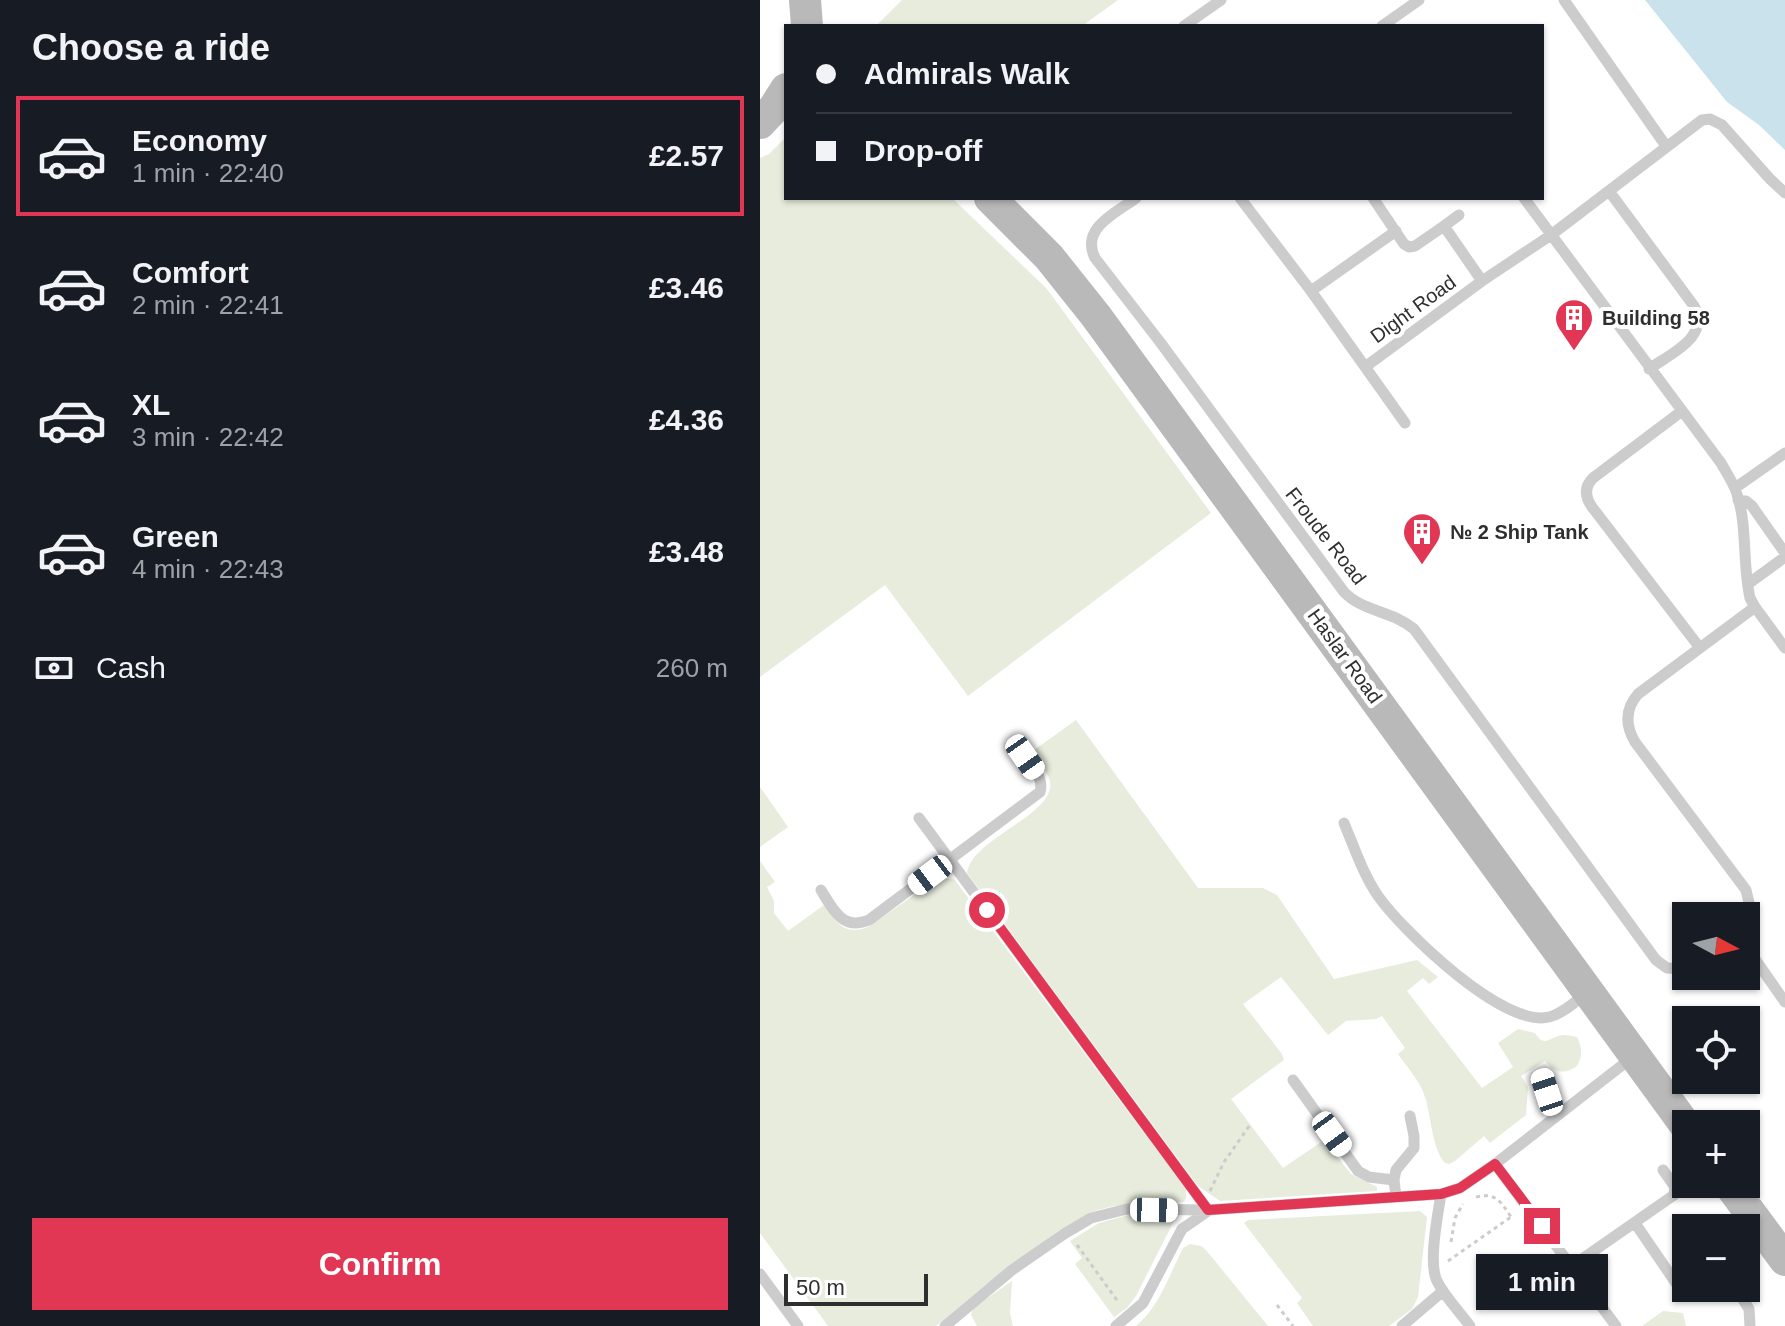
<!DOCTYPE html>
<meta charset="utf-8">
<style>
body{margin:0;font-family:Helvetica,sans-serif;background:#242831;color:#f1f3f6;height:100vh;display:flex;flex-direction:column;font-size:30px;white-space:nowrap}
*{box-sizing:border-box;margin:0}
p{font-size:26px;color:#9ea1a6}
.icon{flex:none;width:44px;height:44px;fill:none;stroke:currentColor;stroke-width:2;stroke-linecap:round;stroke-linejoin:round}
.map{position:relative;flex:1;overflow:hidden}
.sheet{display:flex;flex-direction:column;background:#171b24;width:760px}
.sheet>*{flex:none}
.guide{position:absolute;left:24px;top:24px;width:760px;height:176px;border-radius:0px;box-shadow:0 2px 6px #0004;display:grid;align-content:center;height:176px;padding:0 32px;background:#171b24}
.needle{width:52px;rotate:97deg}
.tools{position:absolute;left:912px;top:902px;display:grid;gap:16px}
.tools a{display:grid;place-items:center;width:88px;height:88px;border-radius:0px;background:#171b24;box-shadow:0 2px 6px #0004;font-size:40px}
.scale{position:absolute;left:24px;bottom:20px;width:144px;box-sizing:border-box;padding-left:8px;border:4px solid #2f2f2f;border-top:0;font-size:22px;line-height:28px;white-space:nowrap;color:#2f2f2f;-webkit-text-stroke:6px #fff;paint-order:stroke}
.end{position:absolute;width:36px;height:36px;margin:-18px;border:10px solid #e13654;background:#fff;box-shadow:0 0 0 4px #fff}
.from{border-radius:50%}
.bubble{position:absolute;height:56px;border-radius:0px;background:#171b24;box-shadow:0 2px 6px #0004;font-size:26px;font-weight:700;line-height:56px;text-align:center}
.car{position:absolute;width:24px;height:48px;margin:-24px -12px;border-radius:10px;box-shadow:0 0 6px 2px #0007;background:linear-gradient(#fff 24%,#345 0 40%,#fff 0 76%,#345 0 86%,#fff 0)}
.guide b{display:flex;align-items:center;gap:28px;height:76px;font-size:30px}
.guide b+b{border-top:2px solid #363941}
.guide i{width:20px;height:20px;background:#f1f3f6}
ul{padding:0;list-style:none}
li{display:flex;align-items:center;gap:24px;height:120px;margin:0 16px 12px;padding:0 16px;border:4px solid transparent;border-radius:0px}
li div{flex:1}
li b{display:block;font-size:30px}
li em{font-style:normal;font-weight:700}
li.selected{border-color:#e13654}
li>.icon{width:72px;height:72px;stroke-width:1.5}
h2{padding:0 32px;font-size:36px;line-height:96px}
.pay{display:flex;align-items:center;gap:20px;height:88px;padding:0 32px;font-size:30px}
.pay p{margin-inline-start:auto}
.primary-button{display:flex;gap:16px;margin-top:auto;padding:16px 32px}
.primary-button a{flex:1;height:92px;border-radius:0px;background:#e13654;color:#fff;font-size:32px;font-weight:700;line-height:92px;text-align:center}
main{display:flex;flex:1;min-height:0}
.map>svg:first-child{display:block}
</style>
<main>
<section class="sheet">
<h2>Choose a ride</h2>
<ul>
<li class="selected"><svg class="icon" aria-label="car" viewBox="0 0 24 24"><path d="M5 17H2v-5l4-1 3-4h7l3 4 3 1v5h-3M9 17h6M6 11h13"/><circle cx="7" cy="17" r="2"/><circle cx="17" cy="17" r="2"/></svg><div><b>Economy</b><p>1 min · 22:40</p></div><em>£2.57</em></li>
<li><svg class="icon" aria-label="car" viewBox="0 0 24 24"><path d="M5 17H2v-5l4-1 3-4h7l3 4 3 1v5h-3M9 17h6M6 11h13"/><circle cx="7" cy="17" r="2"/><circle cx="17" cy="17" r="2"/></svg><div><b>Comfort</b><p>2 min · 22:41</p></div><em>£3.46</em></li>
<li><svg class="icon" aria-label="car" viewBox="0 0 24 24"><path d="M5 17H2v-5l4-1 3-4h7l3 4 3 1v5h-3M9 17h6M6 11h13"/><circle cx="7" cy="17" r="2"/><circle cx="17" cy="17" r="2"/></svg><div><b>XL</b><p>3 min · 22:42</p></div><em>£4.36</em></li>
<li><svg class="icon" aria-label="car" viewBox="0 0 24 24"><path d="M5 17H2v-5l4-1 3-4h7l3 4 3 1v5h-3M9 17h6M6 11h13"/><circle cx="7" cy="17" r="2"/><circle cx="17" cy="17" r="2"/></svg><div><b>Green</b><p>4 min · 22:43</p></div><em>£3.48</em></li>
</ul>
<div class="pay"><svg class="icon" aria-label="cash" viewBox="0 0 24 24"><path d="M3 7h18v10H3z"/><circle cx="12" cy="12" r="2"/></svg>Cash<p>260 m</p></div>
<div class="primary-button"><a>Confirm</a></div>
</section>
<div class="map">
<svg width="1025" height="1326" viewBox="0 0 1025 1326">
<rect width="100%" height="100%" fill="#fff"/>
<path fill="#e7ecdd" d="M142,0h216l-36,26h-206z
M26,137v61h166l95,91 164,224 -243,183 -83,-111 -125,92v-519l9,-4z
M316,720l122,168h65l14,7 57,84 83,-19 21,17 -9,7 -6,-6 -16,13 75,97 31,-21 -15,-24 20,-14 17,4c10,16 15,3 28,2 4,0 11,1 14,2 5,10 6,19 0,29 -13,9 -22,7 -32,-5l-24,15 7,11 -2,28 -36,28 -6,-7 -29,25 -6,3 -4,-1c-13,-14 -14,-48 -20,-66 -5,-16 -18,-30 -27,-43l7,-6 -23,-32 -6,3 -30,2 -18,14 -47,-58 -38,27 39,50 2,6 -53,39 52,69 41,-28 27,34 26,13v4l-157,10 -22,-15 -231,-313c5,-36 95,-60 82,-95 -3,-9 -13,-18 -19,-25z
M0,787l28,40 -28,20z
M0,861l15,21 -8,5 7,14v12l14,18 36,-26c13,17 19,31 44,22l65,-45 12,-4 9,1 232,310v9l-2,4 -71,4 -22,6 -33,19 -74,55 -48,40h-108l-68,-93z
M660,1211l7,6 -9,80 -6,12 -23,17h-76l-16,-23 5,-5 -58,-75 4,-3z
M372,1214h40l3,5 -39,77 -9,12 -13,9 -39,-53 7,-6 -12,-17 29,-18z
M430,1244l11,2 5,4 62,76h-132c24,-20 33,-51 47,-78z
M252,1281l-2,32 3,13h-36l-6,-11 2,-7z
M903,1311l20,2 3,13h-44z"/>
<path fill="#cae2eb" d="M885,0h140v150l-26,-25 -32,-23z"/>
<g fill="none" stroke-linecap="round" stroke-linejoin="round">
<path stroke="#ccc" stroke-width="3" stroke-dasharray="4 4" stroke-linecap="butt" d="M450,1191l14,-29 26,-37
M716,1197c20,-5 25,5 35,20
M691,1242l4,-24 8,-14
M317,1245l42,58
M688,1261l63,-44
M517,1305l16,21"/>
<path stroke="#ccc" stroke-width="11" d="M804,0l102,146
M424,26l37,-26
M622,26l37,-26
M849,191l85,115c17,31 -24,48 -45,63
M376,198c-20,15 -56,30 -41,60l65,84 184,250c19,20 49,19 70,37l242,331 11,8 19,1
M480,198l71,93 94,132
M613,198l31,46 5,3 6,-1 29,-20 38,55
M764,198l197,265c5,9 11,18 15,28 12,34 6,72 14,107l5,9 30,41
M684,226l15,-11
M551,291l85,-60
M605,367l117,-86 69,-46 151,-115 8,-1 12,6 48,54 15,14
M922,411l-89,67c-9,9 -8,19 -1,29l108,141
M975,488l50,-35
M978,500l8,1 6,5 33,47
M988,584l37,-27
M159,818l289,392
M584,823c10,24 19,51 34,73 25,35 125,132 171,121 13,-3 26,-15 36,-23
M61,890c12,20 22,41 48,30l171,-128c5,-16 -14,-34 -23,-47
M986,938h3l2,-27 -5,-21 -111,-148c-10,-17 -10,-33 3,-48l117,-87
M989,938l1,14 35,50
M781,1076l9,24 8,13
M533,1080l65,91 11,6 25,3
M735,1164l121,162
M681,1194c-3,20 -13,69 -4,87 8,16 22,30 33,45
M636,1197l-2,-17 2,-10 18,-22v-12l-4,-20
M875,1223l45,66
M812,1266l102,-71 1,-8 -12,-17
M0,1274l38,52
M976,1288l13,21 1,17
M185,1326l67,-56 52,-36 27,-16 36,-9 81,1 233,-16 19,-6 35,-24 139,-108
M356,1326l27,-23 39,-74 26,-18
M642,1326l41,-35"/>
<path stroke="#b9b9b9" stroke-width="32" d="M45,0l2,26
M0,123l14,-15 12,-19
M230,198l59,59 47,59 590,810
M969,1184l56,76"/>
</g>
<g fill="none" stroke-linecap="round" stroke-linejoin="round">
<path stroke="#e13654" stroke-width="10" d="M227,910l221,300 233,-16 19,-6 35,-24 47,62"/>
</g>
<defs>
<g id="building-pin" transform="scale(2)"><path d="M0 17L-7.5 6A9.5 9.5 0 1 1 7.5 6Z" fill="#e13654" stroke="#fff"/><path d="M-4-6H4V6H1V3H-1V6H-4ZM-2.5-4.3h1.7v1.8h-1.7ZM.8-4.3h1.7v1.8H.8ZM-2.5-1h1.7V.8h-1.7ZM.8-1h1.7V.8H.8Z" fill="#fff"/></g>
</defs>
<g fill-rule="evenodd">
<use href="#building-pin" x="814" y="318"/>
<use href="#building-pin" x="662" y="532"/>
</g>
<g text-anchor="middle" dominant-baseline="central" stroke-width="8" stroke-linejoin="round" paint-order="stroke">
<g font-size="20" fill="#2f2f2f" stroke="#fff">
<text transform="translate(653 309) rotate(-36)">Dight Road</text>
<text transform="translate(566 536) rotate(52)">Froude Road</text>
<text transform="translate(585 656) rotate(54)">Haslar Road</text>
</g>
<g font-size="20" font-weight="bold" fill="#2f2f2f" stroke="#fff" text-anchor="start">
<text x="842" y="318">Building 58</text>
<text x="690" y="532">№ 2 Ship Tank</text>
</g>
</g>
</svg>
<div class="tools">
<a><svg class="needle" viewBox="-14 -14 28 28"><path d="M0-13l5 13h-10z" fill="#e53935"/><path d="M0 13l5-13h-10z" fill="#9ea1a6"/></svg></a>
<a><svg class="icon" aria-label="locate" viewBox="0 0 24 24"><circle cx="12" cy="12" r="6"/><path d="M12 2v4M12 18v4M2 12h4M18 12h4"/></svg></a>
<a>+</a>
<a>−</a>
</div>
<div class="scale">50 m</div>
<i class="end from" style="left:227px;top:910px"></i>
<i class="end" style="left:782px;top:1226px"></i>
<div class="bubble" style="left:716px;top:1254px;width:132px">1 min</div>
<i class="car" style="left:265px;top:757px;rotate:145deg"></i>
<i class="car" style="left:170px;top:875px;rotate:233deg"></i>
<i class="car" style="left:787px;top:1092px;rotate:342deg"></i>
<i class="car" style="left:572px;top:1134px;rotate:144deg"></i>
<i class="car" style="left:394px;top:1210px;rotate:91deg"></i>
<div class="guide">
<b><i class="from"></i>Admirals Walk</b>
<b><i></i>Drop-off</b>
</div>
</div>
</main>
